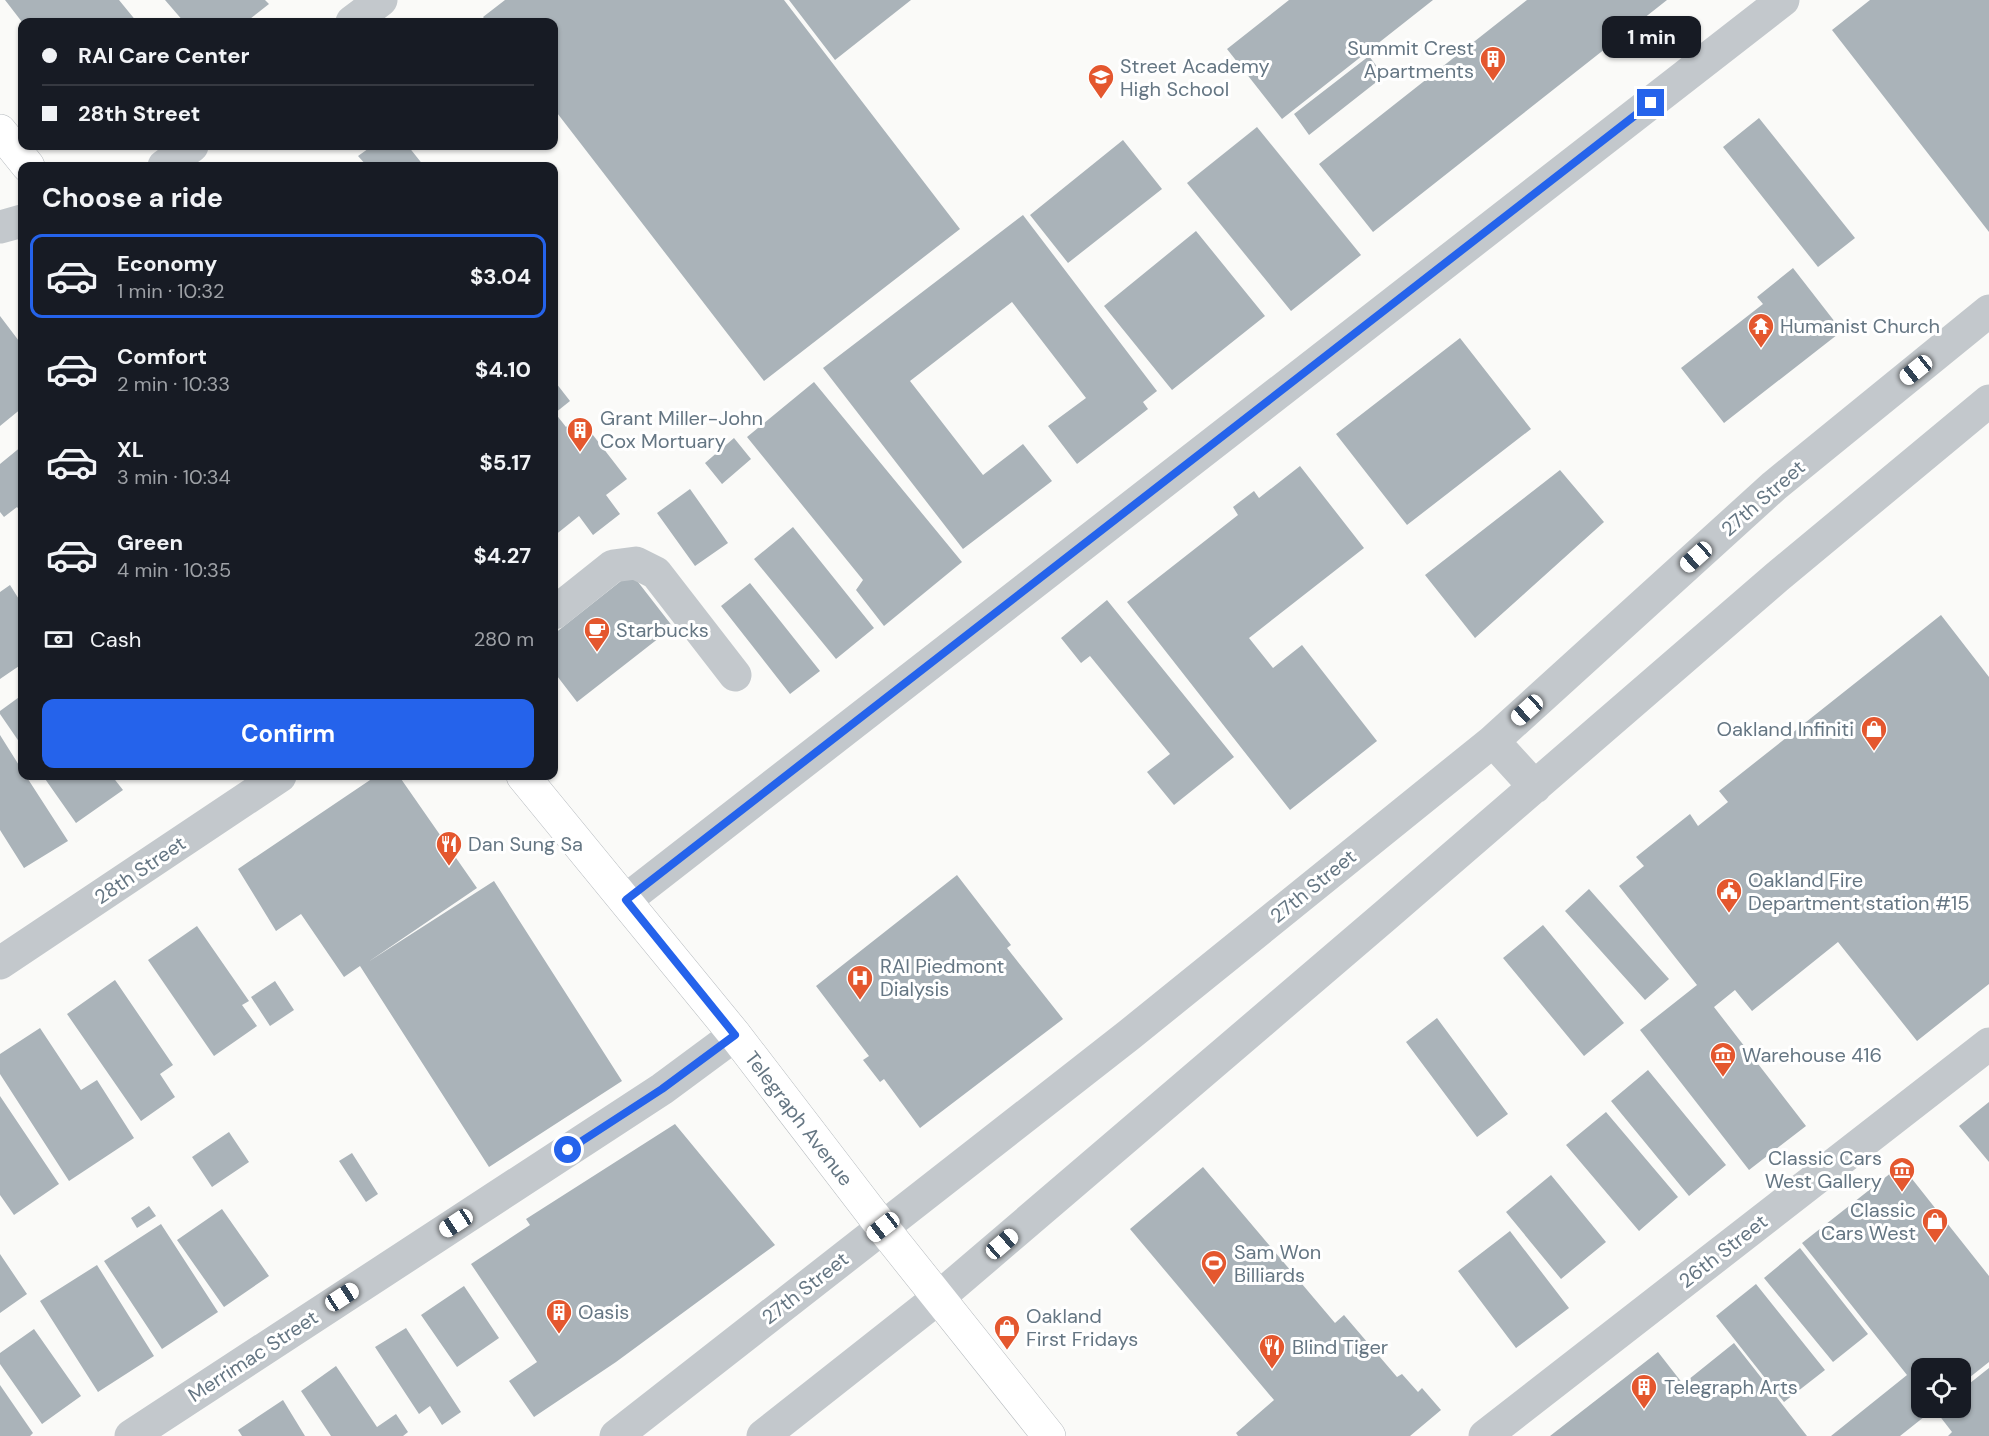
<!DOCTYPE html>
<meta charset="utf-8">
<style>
body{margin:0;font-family:"DM Sans",sans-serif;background:#20242c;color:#f1f3f6;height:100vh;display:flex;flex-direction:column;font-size:22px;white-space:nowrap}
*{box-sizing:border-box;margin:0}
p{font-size:20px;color:#9ea1a6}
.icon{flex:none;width:33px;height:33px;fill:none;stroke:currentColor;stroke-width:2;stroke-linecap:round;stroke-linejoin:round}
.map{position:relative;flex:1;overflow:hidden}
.panel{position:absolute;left:18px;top:162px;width:540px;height:618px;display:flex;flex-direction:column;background:#171b24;border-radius:12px;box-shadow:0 2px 4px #0004}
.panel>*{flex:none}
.top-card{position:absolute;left:18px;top:18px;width:540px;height:132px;border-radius:12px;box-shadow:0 2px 4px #0004;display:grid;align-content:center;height:132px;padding:0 24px;background:#171b24}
.controls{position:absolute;left:1911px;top:1358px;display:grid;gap:12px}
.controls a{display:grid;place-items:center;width:60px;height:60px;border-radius:12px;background:#171b24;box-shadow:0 2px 4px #0004;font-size:30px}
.end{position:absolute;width:27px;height:27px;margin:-14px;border:8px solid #2563eb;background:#fff;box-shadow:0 0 0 3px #fff}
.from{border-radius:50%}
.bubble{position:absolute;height:42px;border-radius:12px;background:#171b24;box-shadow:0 2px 4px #0004;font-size:20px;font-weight:700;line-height:42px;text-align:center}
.car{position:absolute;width:18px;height:36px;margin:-18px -9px;border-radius:8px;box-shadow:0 0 4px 2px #0007;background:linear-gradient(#fff 24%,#345 0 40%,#fff 0 76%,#345 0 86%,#fff 0)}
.top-card b{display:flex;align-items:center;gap:21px;height:57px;font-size:22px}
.top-card b+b{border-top:2px solid #363941}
.top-card i{width:15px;height:15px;background:#f1f3f6}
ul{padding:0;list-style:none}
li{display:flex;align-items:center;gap:18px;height:84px;margin:0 12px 9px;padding:0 12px;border:3px solid transparent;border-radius:12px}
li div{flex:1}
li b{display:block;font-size:22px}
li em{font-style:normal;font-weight:700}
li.active{border-color:#2563eb}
li>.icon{width:54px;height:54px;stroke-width:1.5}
h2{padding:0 24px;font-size:27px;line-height:72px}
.pay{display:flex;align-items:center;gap:15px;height:66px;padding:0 24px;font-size:22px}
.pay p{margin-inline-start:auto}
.button{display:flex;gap:12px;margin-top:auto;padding:12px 24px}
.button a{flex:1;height:69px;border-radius:12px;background:#2563eb;color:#fff;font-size:24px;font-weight:700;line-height:69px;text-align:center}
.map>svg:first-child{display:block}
</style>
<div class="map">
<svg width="1989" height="1436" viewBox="0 0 1989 1436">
<rect width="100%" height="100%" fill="#fafaf8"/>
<path fill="#aab3b9" d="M5,0h114l18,22h-115z
M165,0h100l4,4 -23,18h-62z
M505,0h279l176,229 -196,152 -210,-272v-87h-67l-4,-5z
M789,0h122l-76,60z
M1289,0h144l-151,119 -55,-70z
M1527,0h140l-294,232 -54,-68z
M1870,0h119v232l-157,-202z
M1369,56l15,20 -75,59 -15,-21z
M1759,118l96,120 -37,29 -95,-120z
M1257,127l104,128 -70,56 -104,-128z
M1123,140l39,49 -94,74 -38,-48z
M372,146h36l16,20h-57l-9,-10z
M1023,215l134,176 -14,11 5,7 -71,55 -29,-38 38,-28 -74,-96 -102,79 73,94 40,-31 29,37 -89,68 -140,-181z
M1196,231l69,85 -93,74 -68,-84z
M1793,268l49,63 -118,92 -43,-55 82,-64 -6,-7z
M0,316l22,29v63l-22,18z
M1460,338l71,91 -124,96 -71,-91z
M814,382l148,180 -78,64 -28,-36 7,-10 -116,-143z
M556,383l14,18 -15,12 11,14 13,-10 48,62 -21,16 14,19 -27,21 -14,-19 -25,20v-151z
M734,438l17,21 -29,25 -17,-21z
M22,446v68l-5,-7 -13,10 -4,-5v-48z
M1300,466l64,82 -115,90 24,30 29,-23 75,96 -87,69 -163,-208 111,-87 -5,-8 21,-16 5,7z
M1560,470l44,52 -129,116 -50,-63z
M690,489l38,54 -33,23 -38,-53z
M793,527l81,101 -38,31 -82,-100z
M631,573l42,54 -96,75 -23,-30v-38z
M750,583l70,88 -30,23 -69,-88z
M10,585l12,19v60l-22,15v-87z
M1107,600l127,157 -60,48 -27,-33 23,-18 -80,-98 -9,7 -20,-25z
M1941,615l48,62v307l-72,57 -79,-99 -86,69 -17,-21 -21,17 92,119 -57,44 -109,-140 57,-45 -78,-99 25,-20 -8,-9 54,-43 8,12 30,-24 -9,-11z
M22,695v51l-22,-32v-3z
M0,735l22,35v6h4l42,65 -44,27 -24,-38z
M43,776h69l11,14 -47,33z
M376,776h23l78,112 -109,74 126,-81 128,200 -133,86 -129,-201 -16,11 -43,-63 -25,17 -38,-62z
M957,875l54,70 -4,3 56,71 -143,109 -36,-49 -4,3 -17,-22 6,-4 -53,-70z
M1589,889l80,90 -24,21 -80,-89z
M1543,925l81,98 -40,33 -81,-98z
M197,926l52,75 -7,4 15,21 -43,30 -66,-96z
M115,980l58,85 -13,9 15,23 -34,24 -74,-107z
M275,981l19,29 -24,16 -19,-29z
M1437,1018l71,96 -31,23 -71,-95z
M40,1028l41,62 16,-10 37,58 -65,43 -69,-107v-20z
M1648,1070l78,95 -37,31 -78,-95z
M0,1096l59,88 -45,31 -14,-20z
M1989,1102v60l-30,-36z
M1606,1112l72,85 -39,34 -73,-86z
M675,1124l100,121 -159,117 -82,55 -25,-36 28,-19 -66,-98 59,-39 -4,-6z
M229,1132l20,30 -37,25 -20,-30z
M352,1153l26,41 -12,8 -27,-41z
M1901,1165l88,111v86l-29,23v-17h-38v39h10l2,2 -34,27h-69l76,-61 -105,-132z
M1203,1167l132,156 9,-8 53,62 5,-3 16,18 4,-4 19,22 -31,26h-172l-2,-3 38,-33 -144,-171z
M1551,1175l55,67 -45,37 -55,-67z
M149,1206l7,10 -19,12 -6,-10z
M222,1209l47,67 -45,31 -47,-67z
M161,1224l57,88 -56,37 -58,-88z
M1510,1231l59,77 -53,40 -58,-77z
M1800,1248l68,86 -35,28 -69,-84z
M0,1254l27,40 -27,19z
M97,1265l57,91 -56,36 -58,-91z
M1756,1284l69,86 -41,32 -68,-86z
M464,1286l35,52 -42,29 -36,-52z
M406,1328l55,84 -19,13 -12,-19 -11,8 -44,-67z
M34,1329l47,67 -39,28 -42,-60v-11z
M1734,1343l73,93h-257l108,-84 25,32z
M336,1366l41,61 19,-13 12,18 -5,4h-72l-30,-45z
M1989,1368v68h-41l4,-4 -17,-22 5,-3h20v-16z
M0,1385l33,48 -3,3h-30z
M283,1400l22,36h-63l-4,-6z"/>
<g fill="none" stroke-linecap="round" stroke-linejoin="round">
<g stroke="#b5babe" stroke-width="34">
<g id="major">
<path d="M0,131l28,35"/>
<path id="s1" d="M523,776l212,259 148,193 166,208"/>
</g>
</g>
<path stroke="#c3c8cc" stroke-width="33" d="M352,22l29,-22
M164,166l28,-20
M0,227l22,-6
M554,613l59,-47 23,-3 20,10 79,102
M1493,741l42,46
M626,900l1157,-900
M0,963l280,-187
M131,1436l531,-347 73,-54
M616,1436l513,-401 364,-294 281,-255 215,-175
M763,1436l175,-138 448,-383 391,-338 212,-176
M1485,1436l504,-392"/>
<use href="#major" stroke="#fff" stroke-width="33"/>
</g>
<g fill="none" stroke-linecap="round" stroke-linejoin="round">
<path stroke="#2563eb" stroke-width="8" d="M568,1150l94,-61 73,-54 -109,-135 1025,-797"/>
</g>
<defs>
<g id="building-pin" transform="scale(1.35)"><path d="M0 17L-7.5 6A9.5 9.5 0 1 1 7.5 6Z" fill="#e4572e" stroke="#fff"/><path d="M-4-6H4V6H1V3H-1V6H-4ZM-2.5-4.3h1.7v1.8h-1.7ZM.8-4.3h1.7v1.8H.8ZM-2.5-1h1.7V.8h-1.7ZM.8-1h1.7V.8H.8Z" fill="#fff"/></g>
<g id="school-pin" transform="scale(1.35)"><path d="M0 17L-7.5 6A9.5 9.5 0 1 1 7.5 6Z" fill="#e4572e" stroke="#fff"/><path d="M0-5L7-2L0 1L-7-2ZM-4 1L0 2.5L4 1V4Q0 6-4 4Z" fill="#fff"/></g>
<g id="temple-pin" transform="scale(1.35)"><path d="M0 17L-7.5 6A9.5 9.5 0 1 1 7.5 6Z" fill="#e4572e" stroke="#fff"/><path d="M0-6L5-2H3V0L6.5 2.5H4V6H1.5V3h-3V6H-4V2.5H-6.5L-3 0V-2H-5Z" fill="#fff"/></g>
<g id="cafe-pin" transform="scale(1.35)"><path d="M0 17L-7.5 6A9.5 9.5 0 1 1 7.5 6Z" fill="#e4572e" stroke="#fff"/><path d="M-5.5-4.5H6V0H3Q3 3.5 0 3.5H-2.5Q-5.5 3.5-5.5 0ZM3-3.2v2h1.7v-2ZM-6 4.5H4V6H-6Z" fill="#fff"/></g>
<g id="shop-pin" transform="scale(1.35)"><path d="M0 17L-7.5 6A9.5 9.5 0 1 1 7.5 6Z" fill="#e4572e" stroke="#fff"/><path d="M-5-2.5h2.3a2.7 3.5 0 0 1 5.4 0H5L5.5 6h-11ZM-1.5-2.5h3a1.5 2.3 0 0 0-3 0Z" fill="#fff"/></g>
<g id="restaurant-pin" transform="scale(1.35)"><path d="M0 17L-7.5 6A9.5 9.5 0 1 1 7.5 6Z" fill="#e4572e" stroke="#fff"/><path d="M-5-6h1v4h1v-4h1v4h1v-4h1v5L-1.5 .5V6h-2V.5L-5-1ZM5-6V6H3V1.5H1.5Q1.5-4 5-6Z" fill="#fff"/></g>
<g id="civic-pin" transform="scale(1.35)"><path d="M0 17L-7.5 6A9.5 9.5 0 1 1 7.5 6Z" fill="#e4572e" stroke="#fff"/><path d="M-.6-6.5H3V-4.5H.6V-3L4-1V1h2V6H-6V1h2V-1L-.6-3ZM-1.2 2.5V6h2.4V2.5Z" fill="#fff"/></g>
<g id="hospital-pin" transform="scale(1.35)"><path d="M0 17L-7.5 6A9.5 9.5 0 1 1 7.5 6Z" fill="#e4572e" stroke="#fff"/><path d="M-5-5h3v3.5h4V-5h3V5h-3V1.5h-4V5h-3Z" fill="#fff"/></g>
<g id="museum-pin" transform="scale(1.35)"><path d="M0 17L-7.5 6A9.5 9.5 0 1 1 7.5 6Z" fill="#e4572e" stroke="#fff"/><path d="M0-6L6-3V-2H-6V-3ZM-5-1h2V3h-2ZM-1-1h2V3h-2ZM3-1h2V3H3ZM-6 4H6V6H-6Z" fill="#fff"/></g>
<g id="stadium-pin" transform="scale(1.35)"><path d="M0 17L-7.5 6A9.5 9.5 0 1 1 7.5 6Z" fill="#e4572e" stroke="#fff"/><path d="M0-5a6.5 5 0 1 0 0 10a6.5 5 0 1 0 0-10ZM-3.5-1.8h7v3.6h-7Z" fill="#fff"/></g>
</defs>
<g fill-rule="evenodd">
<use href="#building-pin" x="1493" y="59"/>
<use href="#school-pin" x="1101" y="77"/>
<use href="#temple-pin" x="1761" y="326"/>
<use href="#building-pin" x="580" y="430"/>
<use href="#cafe-pin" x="597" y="630"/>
<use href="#shop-pin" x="1874" y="729"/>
<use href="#restaurant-pin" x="449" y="844"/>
<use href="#civic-pin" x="1729" y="891"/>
<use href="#hospital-pin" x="860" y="978"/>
<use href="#museum-pin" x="1723" y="1055"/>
<use href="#museum-pin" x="1902" y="1170"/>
<use href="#shop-pin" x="1935" y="1221"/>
<use href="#stadium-pin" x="1214" y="1263"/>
<use href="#building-pin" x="559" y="1312"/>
<use href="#shop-pin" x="1007" y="1328"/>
<use href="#restaurant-pin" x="1272" y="1347"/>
<use href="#building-pin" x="1644" y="1387"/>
</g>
<g text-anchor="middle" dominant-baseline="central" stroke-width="6" stroke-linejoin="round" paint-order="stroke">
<g font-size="20" fill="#657683" stroke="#fff" text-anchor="start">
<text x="1474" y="48" text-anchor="end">Summit Crest<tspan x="1474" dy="23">Apartments</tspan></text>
<text x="1120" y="66">Street Academy<tspan x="1120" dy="23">High School</tspan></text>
<text x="1780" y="326">Humanist Church</text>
<text x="600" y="418">Grant Miller-John<tspan x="600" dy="23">Cox Mortuary</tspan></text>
<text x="616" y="630">Starbucks</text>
<text x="1854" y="729" text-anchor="end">Oakland Infiniti</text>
<text x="468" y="844">Dan Sung Sa</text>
<text x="1748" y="880">Oakland Fire<tspan x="1748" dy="23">Department station #15</tspan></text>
<text x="880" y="966">RAI Piedmont<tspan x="880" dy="23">Dialysis</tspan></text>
<text x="1742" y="1055">Warehouse 416</text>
<text x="1882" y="1158" text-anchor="end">Classic Cars<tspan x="1882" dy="23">West Gallery</tspan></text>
<text x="1916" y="1210" text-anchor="end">Classic<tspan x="1916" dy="23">Cars West</tspan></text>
<text x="1234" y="1252">Sam Won<tspan x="1234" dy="23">Billiards</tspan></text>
<text x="578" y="1312">Oasis</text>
<text x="1026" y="1316">Oakland<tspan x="1026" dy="23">First Fridays</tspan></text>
<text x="1292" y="1347">Blind Tiger</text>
<text x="1664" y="1387">Telegraph Arts</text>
</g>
<g font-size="20" fill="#657683" stroke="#fff">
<text transform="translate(1763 498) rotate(-41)">27th Street</text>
<text transform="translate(140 870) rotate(-34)">28th Street</text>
<text transform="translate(1313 886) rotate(-39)">27th Street</text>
<text stroke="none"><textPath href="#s1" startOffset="440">Telegraph Avenue</textPath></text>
<text transform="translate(1723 1251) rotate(-38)">26th Street</text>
<text transform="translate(805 1288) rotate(-38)">27th Street</text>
<text transform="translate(253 1356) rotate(-33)">Merrimac Street</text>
</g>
</g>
</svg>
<div class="controls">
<a><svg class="icon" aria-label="locate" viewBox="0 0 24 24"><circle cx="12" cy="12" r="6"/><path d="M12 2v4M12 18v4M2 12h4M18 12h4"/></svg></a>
</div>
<i class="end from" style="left:568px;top:1150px"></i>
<i class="end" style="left:1651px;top:103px"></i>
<div class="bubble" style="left:1602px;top:16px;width:99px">1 min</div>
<i class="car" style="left:1916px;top:370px;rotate:231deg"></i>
<i class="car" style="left:1696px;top:557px;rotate:228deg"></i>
<i class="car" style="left:1527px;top:710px;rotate:228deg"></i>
<i class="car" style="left:456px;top:1223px;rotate:237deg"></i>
<i class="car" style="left:883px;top:1227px;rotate:232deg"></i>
<i class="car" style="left:1002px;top:1244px;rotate:49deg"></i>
<i class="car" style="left:342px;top:1297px;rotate:57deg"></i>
<div class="top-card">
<b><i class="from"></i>RAI Care Center</b>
<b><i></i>28th Street</b>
</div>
<section class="panel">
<h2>Choose a ride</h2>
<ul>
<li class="active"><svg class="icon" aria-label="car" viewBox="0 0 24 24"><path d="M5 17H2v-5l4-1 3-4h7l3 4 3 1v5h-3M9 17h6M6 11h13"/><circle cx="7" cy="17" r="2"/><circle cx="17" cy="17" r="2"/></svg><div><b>Economy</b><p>1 min · 10:32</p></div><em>$3.04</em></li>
<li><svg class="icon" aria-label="car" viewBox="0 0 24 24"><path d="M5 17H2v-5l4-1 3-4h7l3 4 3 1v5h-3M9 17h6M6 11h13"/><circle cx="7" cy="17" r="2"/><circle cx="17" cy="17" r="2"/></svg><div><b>Comfort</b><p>2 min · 10:33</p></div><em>$4.10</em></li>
<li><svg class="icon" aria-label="car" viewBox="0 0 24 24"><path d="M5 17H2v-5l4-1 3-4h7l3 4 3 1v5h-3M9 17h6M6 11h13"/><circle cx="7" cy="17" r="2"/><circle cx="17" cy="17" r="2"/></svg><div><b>XL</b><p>3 min · 10:34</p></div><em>$5.17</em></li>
<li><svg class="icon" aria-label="car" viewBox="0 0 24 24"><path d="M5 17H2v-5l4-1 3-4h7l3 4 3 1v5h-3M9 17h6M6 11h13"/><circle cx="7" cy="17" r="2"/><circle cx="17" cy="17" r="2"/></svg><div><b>Green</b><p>4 min · 10:35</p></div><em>$4.27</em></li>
</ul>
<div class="pay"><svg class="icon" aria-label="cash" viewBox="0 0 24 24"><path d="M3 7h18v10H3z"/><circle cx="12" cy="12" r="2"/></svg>Cash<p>280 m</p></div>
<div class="button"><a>Confirm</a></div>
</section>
</div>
